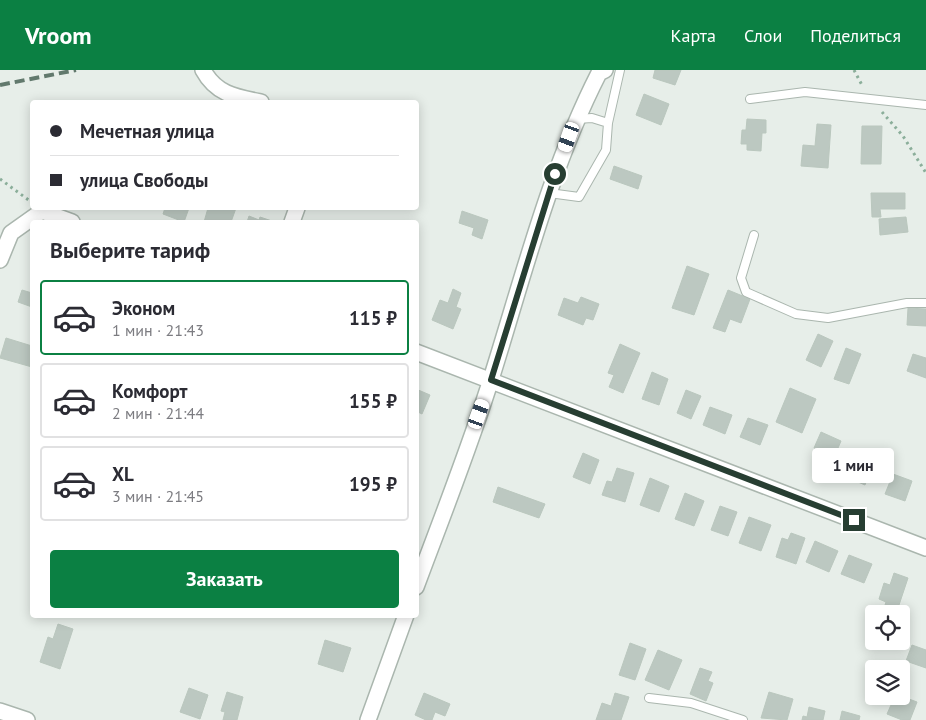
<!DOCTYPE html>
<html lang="ru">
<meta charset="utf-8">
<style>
body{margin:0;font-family:"PT Sans",sans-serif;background:#f2f2f3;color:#2b2b33;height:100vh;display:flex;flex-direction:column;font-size:19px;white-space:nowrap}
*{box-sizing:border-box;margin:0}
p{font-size:16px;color:#7c7c81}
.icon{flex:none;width:28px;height:28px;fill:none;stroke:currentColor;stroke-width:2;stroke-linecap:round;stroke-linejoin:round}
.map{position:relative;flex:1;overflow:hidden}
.panel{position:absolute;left:30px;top:150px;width:389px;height:398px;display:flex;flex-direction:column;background:#fff;border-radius:5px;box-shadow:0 2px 12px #0003}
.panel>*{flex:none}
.top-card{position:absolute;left:30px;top:30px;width:389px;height:110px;border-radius:5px;box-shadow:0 2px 12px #0003;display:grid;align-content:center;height:110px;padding:0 20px;background:#fff}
.fabs{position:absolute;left:865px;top:535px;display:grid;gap:10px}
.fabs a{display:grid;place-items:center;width:45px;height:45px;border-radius:5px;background:#fff;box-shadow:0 2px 12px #0003;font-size:25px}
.end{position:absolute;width:22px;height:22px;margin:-11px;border:6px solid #273e32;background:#fff;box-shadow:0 0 0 2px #fff}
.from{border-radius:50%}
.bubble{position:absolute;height:35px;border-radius:5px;background:#fff;box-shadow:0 2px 12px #0003;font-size:16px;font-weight:700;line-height:35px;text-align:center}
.car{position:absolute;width:15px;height:30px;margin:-15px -8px;border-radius:6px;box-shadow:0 0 4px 1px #0007;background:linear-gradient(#fff 24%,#345 0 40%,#fff 0 76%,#345 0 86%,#fff 0)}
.top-card b{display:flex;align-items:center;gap:18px;height:48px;font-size:19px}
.top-card b+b{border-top:1px solid #e1e1e2}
.top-card i{width:12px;height:12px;background:#2b2b33}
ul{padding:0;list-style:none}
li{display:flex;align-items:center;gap:15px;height:75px;margin:0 10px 8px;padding:0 10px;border:2px solid #e1e1e2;border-radius:5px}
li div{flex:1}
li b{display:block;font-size:19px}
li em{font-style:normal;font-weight:700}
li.active{border-color:#0b8043}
li>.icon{width:45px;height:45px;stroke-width:1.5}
h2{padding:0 20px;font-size:22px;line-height:60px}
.action{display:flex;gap:10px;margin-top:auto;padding:10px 20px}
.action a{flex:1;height:58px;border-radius:5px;background:#0b8043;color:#fff;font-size:20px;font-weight:700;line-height:58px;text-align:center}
header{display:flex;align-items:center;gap:30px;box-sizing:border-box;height:70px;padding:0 25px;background:#0b8043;color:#fff}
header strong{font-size:24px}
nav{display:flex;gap:28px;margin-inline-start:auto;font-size:18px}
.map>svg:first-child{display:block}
</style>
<header>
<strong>Vroom</strong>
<nav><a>Карта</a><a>Слои</a><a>Поделиться</a></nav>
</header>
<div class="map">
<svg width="926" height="650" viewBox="0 0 926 650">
<rect width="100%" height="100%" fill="#e7eee9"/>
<path fill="#bcc8c1" stroke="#bac7be" d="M655,0h26l-6,15 -22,-7z
M644,24l25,10 -8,21 -25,-10z
M747,49l19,1v13h-4l-1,18 -14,-1v-6h-6l1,-14h4z
M817,54l14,1 -3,43 -27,-2 2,-21 12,1z
M862,56h20l-1,38h-20z
M614,96l28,10 -4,13 -28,-10z
M871,123h34v16h-25l1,8h-9z
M165,138h24l-5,14 -21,-8z
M208,138h28l-5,14h-27z
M462,141l26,9 -6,19 -10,-4 2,-7 -15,-5z
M249,146l10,4 1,-3 15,5h-28z
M906,147l2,15 -28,3 -1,-16z
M687,196l22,8 -15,41 -22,-7z
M453,219l8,4 -5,14 5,2 -8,20 -21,-9 8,-20 8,3z
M22,220l10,3v14l-14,-5z
M728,220l22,9 -9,24 -11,-4 -5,13 -12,-4z
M581,227l18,7 -6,16 -7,-2 -3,7 -25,-10 6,-17 14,5z
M908,238l18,1v17l-19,-1z
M818,264l15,7 -12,26 -15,-7z
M6,268l26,8v21l-32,-9z
M620,274l20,9 -17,40 -14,-6 5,-12 -6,-2z
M846,278l15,6 -12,30 -15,-5z
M913,284l13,4v20l-19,-7z
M652,302l16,7 -9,26 -17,-6z
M790,318l26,11 -14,34 -26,-11z
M416,319l14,6 -8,19 -6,-3z
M686,320l15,6 -10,23 -14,-6z
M710,337l22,8 -7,19 -22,-9z
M748,348l20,7 -8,20 -20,-8z
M821,362l20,9 -14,33 -14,-6 8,-17 -7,-3z
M862,381l14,5 -11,29 -14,-6z
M583,383l16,7 -9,24 -17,-7z
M617,398l17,5 -9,29 -23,-7 5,-14 5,1z
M893,404l19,7 -7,20 -20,-7z
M650,408l19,8 -10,26 -19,-7z
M498,417l47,17 -6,14 -46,-16z
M685,423l19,8 -10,25 -19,-7z
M720,436l17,6 -9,24 -17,-6z
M749,447l22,8 -10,26 -22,-8z
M791,463l14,5 -9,26 -20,-7 6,-19 6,2z
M815,471l23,10 -9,21 -23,-10z
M849,485l23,9 -8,19 -23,-9z
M894,503l14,5 -12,36 -13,-3 3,-9 -7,-3 5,-16 6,2z
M58,554l15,5 -13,40 -20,-7 8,-25 5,2z
M325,570l26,8 -8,24 -25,-8z
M630,573l16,6 -11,31 -16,-5z
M912,575l14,5v18l-20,-7z
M658,580l24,10 -13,30 -24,-10z
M700,598l12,4 -4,9 5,2 -7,18 -16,-7z
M189,618l19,7 -8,24 -20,-7z
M227,622l16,5 -6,23h-14l2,-8 -4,-1z
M769,622l24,7 -6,21 -26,-2z
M424,623l26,11 -5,12 -10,-4 -3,8h-6l-11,-5z
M615,623l14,4 -8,23h-25l6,-17 9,3z
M895,626h6l16,6 -7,18h-8l-15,-6z
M809,637l16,4 -2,9h-21l1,-4 4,1z
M842,641l18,5 -1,4h-19z"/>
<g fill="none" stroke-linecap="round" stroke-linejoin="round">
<g stroke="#aab6ae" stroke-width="10">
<path id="lane" d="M750,29l55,-7 121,13
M577,49l15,-1 16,5
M549,123l30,4 27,-47 2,-27 12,-53
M754,165l-13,43 5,14 50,22 32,4 79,-15h19
M649,628l42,5 52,17"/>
</g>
<g stroke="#aab6ae" stroke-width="18">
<path id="street" d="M203,0c13,24 32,27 58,32
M292,152l5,-14
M0,190l11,-27 31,-22 30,11
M416,282l510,196
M416,517c26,-70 54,-140 76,-211 32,-102 58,-207 107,-303l6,-3
M0,641l27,9
M368,650l38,-105"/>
</g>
<path stroke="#8bae9a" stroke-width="3" stroke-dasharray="2.5 4" stroke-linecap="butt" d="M854,0l9,17
M882,42l21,24 23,37
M0,109l30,22"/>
<use href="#lane" stroke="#fff" stroke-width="8"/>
<use href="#street" stroke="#fff" stroke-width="15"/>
<path stroke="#62796d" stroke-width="4" stroke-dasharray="10 5" stroke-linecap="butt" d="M0,15l76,-15"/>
</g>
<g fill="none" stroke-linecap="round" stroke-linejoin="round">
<path stroke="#273e32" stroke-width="6" d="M555,104l-64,206 363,140"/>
</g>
</svg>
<div class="fabs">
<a><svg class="icon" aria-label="locate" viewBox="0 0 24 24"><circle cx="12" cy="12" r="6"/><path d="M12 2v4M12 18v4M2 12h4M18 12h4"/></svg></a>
<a><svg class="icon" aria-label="layers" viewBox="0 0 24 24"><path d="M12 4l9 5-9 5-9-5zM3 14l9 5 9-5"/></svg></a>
</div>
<i class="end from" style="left:555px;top:104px"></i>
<i class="end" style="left:854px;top:450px"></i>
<div class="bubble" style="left:812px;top:378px;width:82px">1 мин</div>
<i class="car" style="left:569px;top:67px;rotate:200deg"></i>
<i class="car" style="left:479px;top:344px;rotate:20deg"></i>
<div class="top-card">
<b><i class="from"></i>Мечетная улица</b>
<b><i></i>улица Свободы</b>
</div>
<section class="panel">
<h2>Выберите тариф</h2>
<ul>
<li class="active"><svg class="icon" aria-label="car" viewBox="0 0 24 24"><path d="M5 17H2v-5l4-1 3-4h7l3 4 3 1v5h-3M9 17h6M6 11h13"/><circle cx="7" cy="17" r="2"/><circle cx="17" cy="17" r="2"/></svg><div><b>Эконом</b><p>1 мин · 21:43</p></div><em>115 ₽</em></li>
<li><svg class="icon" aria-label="car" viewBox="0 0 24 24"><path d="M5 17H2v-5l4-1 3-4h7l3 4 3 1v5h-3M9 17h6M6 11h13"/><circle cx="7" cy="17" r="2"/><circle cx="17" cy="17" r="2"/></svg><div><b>Комфорт</b><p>2 мин · 21:44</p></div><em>155 ₽</em></li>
<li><svg class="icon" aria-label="car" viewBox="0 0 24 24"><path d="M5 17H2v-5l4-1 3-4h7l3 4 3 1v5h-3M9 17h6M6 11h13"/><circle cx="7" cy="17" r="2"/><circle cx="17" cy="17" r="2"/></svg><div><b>XL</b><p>3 мин · 21:45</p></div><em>195 ₽</em></li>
</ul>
<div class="action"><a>Заказать</a></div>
</section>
</div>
